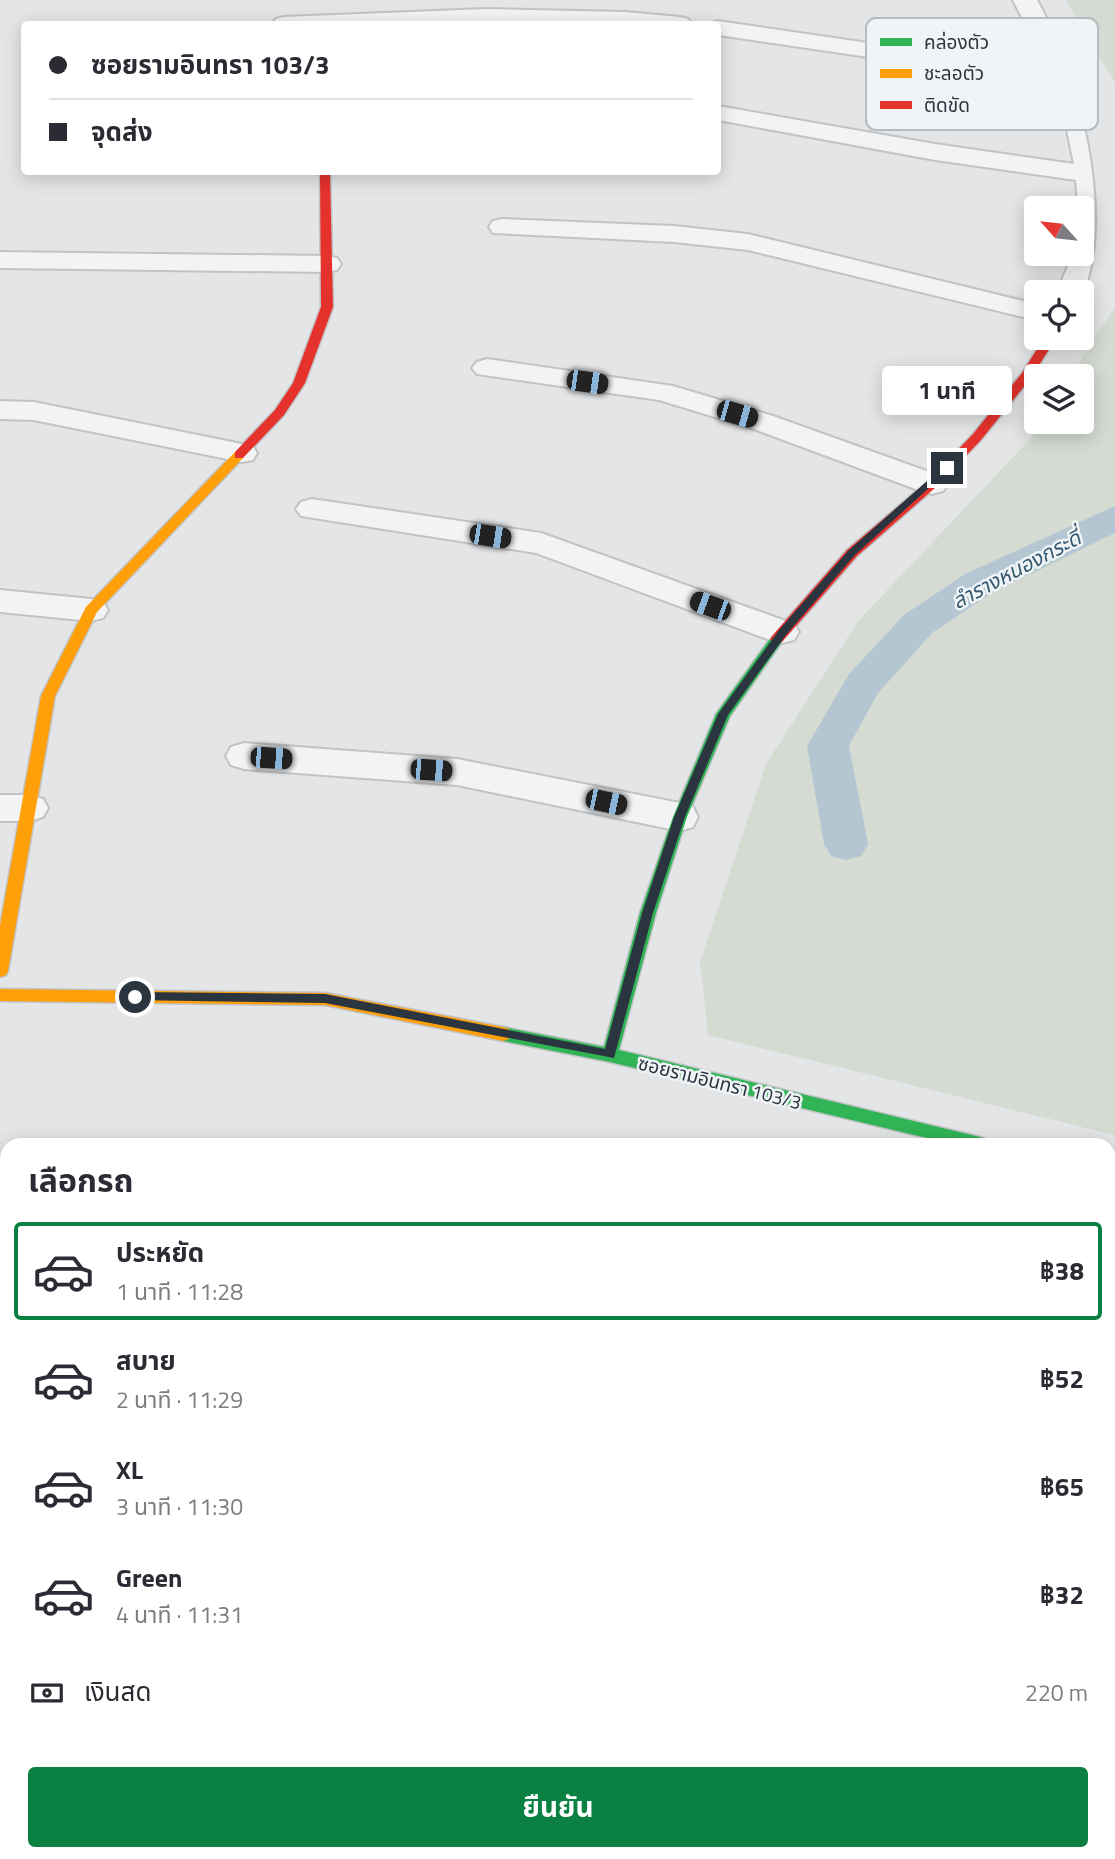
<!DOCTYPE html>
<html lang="th">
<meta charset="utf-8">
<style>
body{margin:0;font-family:"Titillium Web","Noto Sans Thai",sans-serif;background:#f2f2f3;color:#2b2b33;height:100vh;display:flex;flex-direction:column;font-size:26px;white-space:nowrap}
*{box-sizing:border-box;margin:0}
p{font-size:23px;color:#7c7c81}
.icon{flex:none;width:38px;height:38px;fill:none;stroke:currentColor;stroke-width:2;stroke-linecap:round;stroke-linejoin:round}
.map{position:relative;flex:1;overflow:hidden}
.sheet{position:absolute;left:0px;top:1138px;width:1116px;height:723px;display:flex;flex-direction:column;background:#fff;border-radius:21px 21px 0 0;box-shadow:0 4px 18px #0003}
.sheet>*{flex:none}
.guide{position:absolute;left:21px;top:21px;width:700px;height:154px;border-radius:7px;box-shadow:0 4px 18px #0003;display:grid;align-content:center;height:154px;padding:0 28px;background:#fff}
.needle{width:46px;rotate:297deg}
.fabs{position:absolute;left:1024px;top:196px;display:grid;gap:14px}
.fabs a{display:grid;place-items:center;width:70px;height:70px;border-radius:7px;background:#fff;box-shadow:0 4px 18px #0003;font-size:35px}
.end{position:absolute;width:32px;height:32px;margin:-16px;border:9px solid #2a3540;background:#fff;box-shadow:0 0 0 4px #fff}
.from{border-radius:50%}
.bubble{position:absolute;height:49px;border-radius:7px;background:#fff;box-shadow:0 4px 18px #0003;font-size:23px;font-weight:700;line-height:49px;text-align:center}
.car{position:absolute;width:21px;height:42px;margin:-21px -10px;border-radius:9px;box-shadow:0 0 5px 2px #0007;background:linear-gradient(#222 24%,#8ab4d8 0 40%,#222 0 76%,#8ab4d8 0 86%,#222 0)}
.guide b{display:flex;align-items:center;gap:24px;height:66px;font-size:26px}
.guide b+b{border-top:2px solid #e1e1e2}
.guide i{width:18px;height:18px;background:#2b2b33}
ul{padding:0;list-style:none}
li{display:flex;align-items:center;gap:21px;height:98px;margin:0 14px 10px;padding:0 14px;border:4px solid transparent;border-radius:7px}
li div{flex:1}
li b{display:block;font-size:26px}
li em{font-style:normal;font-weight:700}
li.active{border-color:#0b8043}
li>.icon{width:63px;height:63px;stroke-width:1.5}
h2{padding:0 28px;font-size:32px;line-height:84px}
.pay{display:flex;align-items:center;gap:18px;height:77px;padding:0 28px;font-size:26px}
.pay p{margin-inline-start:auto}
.action{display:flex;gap:14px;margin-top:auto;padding:14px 28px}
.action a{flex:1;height:80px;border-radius:7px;background:#0b8043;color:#fff;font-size:28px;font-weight:700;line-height:80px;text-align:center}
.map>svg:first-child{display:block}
</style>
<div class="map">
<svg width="1115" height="1859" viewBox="0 0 1115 1859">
<rect width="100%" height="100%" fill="#e3e5e7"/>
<path fill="#d1d5da" d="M0,1174h7v679h1103v-476l5,2v480h-1115z"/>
<path fill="#d5dbd3" d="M1067,0h48v83l-47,-79z
M1115,307v828l-407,-100 -8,-73 66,-198 93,-144 171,-181 11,-17h41v-46h-12z"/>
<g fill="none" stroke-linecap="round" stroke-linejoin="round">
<path fill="#b3c6d1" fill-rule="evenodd" d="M1115,506v27l-122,59 -61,41 -54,60 -29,53 19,98 -7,12 -15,4 -15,-4 -7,-12 -17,-98 42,-72 55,-59 61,-41z"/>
<g stroke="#c1c3c5" stroke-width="3">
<path id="lane" d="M0,1632l7,3v31l-7,-3z
M7,1787v40l-7,3v-40z
M370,1853h40l2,6h-39z
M553,1853h32l-2,6h-32z
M731,1853h32l-2,6h-32z
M950,1853h32l-1,6h-32z"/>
</g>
<g stroke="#c1c3c5" stroke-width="4">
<path id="street" d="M1013,0h24c43,77 78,213 45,297v-5h-25l16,-38h9v-46h-4l-2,-28 -141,-20 -217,-40v-14l217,38 139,20 -10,-48 -13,-37 -121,-13 -212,-31v-11h-9l9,-3 212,31 115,11z
M485,9l140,3 55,5 8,2 4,5h-420l4,-5 8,-2z
M502,219l172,7 74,8 288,70v16l-288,-70 -74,-8 -181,-9 -4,-6 4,-6z
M0,252l327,4 10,2 4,6 -4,6 -10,2 -327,-4z
M487,359l186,27 100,30 170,61 5,7 -5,7 -11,3 -11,-3 -170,-63 -92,-28 -182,-26 -5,-6 5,-6z
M0,401l34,1 208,42 11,2 4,7 -4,7 -11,2 -208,-42 -34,-1z
M312,499l229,34 253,91 5,8 -5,8 -12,3 -12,-3 -234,-87 -235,-37 -5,-7 5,-7z
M0,590l91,9 12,3 5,8 -5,8 -12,3 -91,-9z
M244,743l213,16 223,44 13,4 5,10 -5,10 -13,4 -223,-46 -213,-16 -13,-4 -5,-9 5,-9z
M0,795h30l13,4 5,9 -5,9 -13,4h-30z
M1110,1158l5,1v36l-5,-1z"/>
</g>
<g stroke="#c1c3c5" stroke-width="3">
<path id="fast" d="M777,634l7,5 -54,77 -43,101 -31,96 -37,137 361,87 6,2 2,5h-36l-342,-82 -107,-21 -6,-2 -2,-5 2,-5 6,-2 101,20 36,-134 33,-96 43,-103 56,-78z"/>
</g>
<g stroke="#c1c3c5" stroke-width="3">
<path id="slow" d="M239,451l4,1v6l-146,154 -42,84 -47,275 -2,4 -6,2v-51l41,-230 45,-89 149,-155z
M0,989l325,4 178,34 6,2 2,5 -2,5 -6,2 -178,-36 -325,-4z"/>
</g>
<g stroke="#c1c3c5" stroke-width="3">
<path id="jam" d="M320,172h10l3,135 -28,76 -21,32 -41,43h-8v-6l40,-42 18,-27 28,-76z
M1044,338h12l-25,40 -50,62 -45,47 -79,69 -75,86h-10l-2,-3 2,-3 75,-86 81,-69 45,-47 49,-61z"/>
</g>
<use href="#lane" fill="#f1f3f4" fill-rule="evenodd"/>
<use href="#street" fill="#f1f3f4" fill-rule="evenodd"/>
<use href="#fast" fill="#30b455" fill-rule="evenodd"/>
<use href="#slow" fill="#ff9f0a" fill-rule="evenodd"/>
<use href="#jam" fill="#e5322d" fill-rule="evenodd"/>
</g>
<path fill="#2a3540" d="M944,466l7,2 -96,87 -69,80 -58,80 -43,102 -32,96 -39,145 -289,-55 -194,-3v-7l4,-1 190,2 280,55 37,-136 32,-96 44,-103 61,-84 69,-79z"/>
<g text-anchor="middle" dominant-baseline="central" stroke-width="5" stroke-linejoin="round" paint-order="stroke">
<g font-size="19" fill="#2a3540" stroke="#f0f4f6">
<text transform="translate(720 1082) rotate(14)">ซอยรามอินทรา 103/3</text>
</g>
<g font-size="21" font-style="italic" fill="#365a71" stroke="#f0f4f6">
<text transform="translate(1016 569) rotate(-28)">ลำรางหนองกระดี่</text>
</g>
</g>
<rect x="866" y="18" width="232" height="112" rx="10" fill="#f0f4f6" stroke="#b5bbbf" stroke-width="2"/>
<rect x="880" y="38" width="32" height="8" fill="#30b455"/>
<rect x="880" y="69" width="32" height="9" fill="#ff9f0a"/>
<rect x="880" y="101" width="32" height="8" fill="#e5322d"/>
<g font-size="19" fill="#2a3540">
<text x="924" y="49">คล่องตัว</text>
<text x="924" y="80">ชะลอตัว</text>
<text x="924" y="112">ติดขัด</text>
</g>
</svg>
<div class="fabs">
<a><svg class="needle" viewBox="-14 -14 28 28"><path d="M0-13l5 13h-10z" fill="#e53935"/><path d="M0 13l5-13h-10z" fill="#7c7c81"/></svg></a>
<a><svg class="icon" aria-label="locate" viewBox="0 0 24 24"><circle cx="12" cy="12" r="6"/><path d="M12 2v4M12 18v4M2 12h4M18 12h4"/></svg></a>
<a><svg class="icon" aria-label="layers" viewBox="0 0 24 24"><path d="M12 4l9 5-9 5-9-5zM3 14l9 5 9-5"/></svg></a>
</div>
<i class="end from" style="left:135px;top:997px"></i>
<i class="end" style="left:947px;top:468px"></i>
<div class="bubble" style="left:882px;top:366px;width:130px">1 นาที</div>
<i class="car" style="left:587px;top:382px;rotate:98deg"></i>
<i class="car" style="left:737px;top:414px;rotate:106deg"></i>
<i class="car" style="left:490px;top:536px;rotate:99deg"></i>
<i class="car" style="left:710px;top:606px;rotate:290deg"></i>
<i class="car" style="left:271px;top:758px;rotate:94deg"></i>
<i class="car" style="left:431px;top:770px;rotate:94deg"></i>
<i class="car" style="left:606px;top:802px;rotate:102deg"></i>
<div class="guide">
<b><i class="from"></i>ซอยรามอินทรา 103/3</b>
<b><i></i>จุดส่ง</b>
</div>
<section class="sheet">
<h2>เลือกรถ</h2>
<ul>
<li class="active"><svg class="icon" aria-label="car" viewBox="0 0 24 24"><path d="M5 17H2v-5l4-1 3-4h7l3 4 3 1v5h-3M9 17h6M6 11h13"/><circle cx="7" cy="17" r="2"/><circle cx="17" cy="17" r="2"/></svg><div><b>ประหยัด</b><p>1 นาที · 11:28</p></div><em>฿38</em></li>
<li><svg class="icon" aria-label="car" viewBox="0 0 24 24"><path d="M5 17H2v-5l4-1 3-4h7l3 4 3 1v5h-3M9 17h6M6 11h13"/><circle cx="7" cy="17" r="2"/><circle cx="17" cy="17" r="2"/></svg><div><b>สบาย</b><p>2 นาที · 11:29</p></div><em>฿52</em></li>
<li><svg class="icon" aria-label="car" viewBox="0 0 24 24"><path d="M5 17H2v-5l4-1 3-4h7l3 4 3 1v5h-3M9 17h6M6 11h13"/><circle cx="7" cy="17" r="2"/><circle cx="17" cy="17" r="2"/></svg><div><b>XL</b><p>3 นาที · 11:30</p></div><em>฿65</em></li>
<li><svg class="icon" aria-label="car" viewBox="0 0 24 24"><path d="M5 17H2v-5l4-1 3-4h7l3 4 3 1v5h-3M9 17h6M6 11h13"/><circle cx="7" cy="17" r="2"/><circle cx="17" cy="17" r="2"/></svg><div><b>Green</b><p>4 นาที · 11:31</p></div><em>฿32</em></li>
</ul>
<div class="pay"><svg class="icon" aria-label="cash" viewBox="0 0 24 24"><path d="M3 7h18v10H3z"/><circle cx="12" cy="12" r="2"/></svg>เงินสด<p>220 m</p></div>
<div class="action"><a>ยืนยัน</a></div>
</section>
</div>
